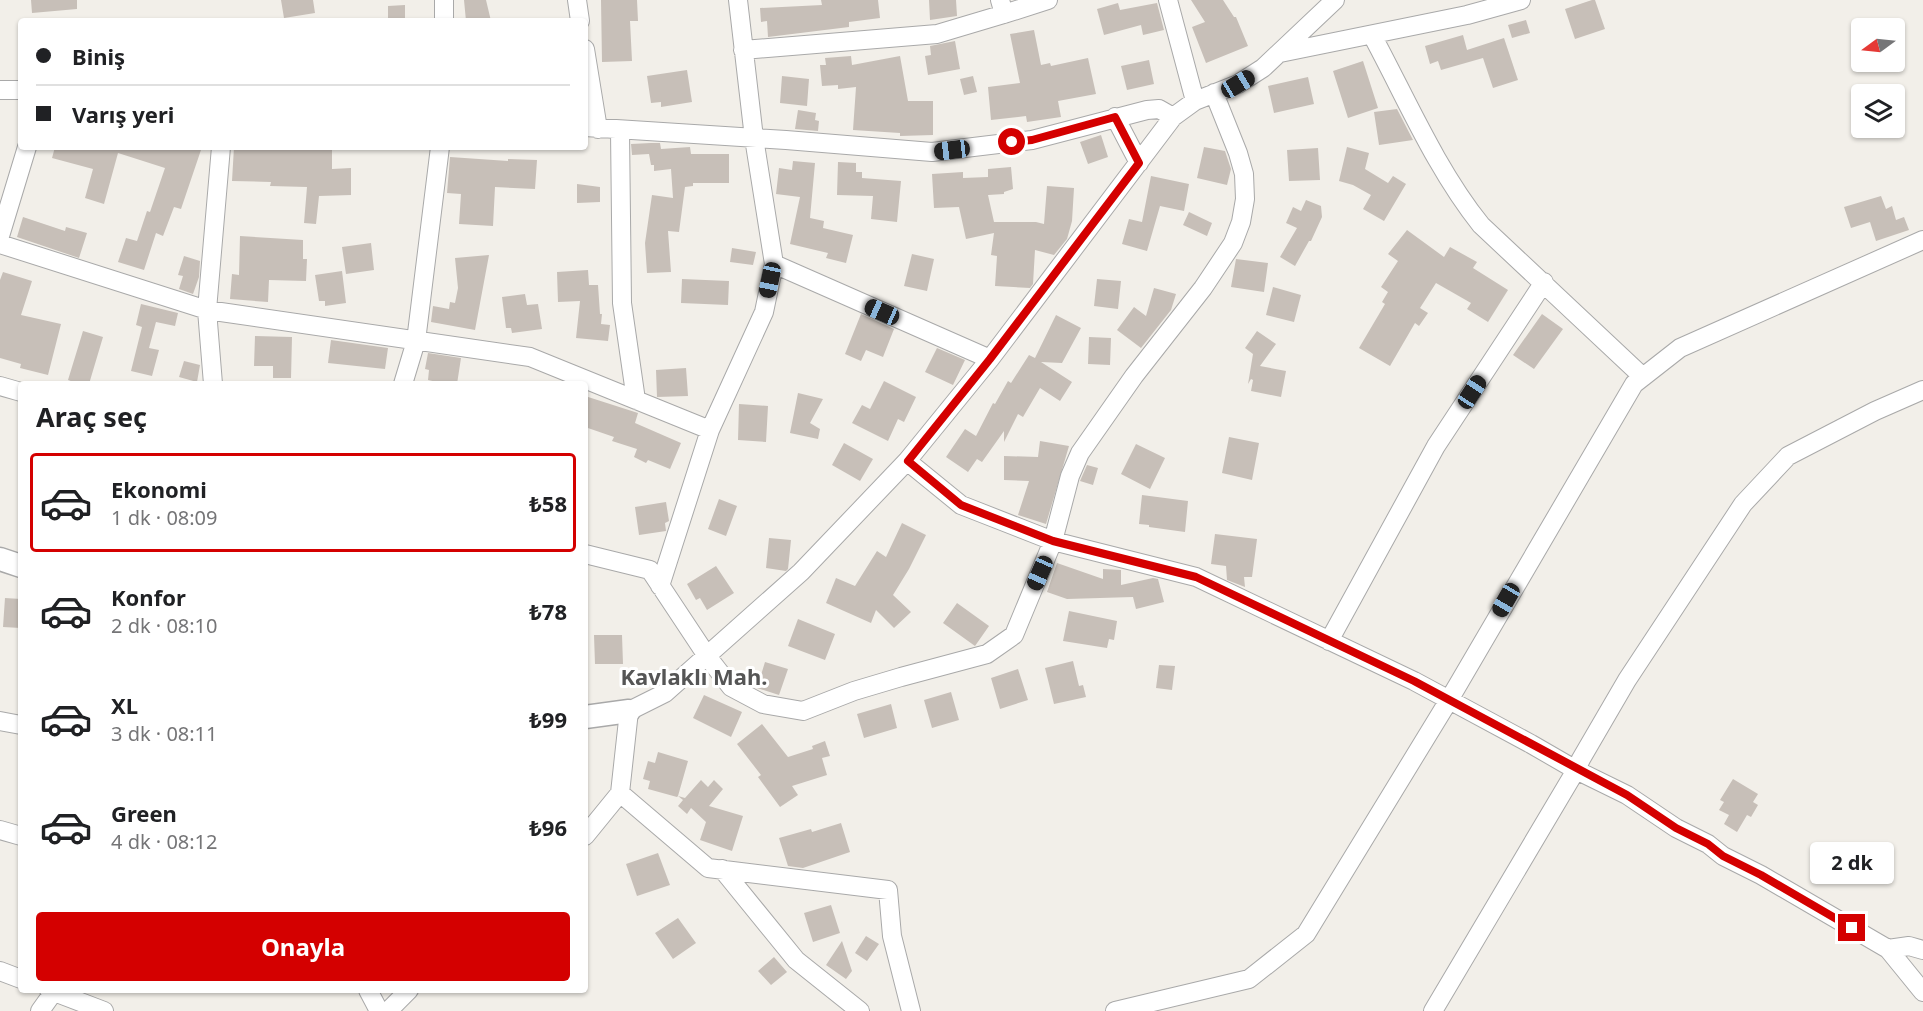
<!DOCTYPE html>
<html lang="tr">
<meta charset="utf-8">
<style>
body{margin:0;font-family:"Noto Sans",sans-serif;background:#f2f2f2;color:#202124;height:100vh;display:flex;flex-direction:column;font-size:22px;white-space:nowrap}
*{box-sizing:border-box;margin:0}
p{font-size:20px;color:#757577}
.icon{flex:none;width:33px;height:33px;fill:none;stroke:currentColor;stroke-width:2;stroke-linecap:round;stroke-linejoin:round}
.map{position:relative;flex:1;overflow:hidden}
.side{position:absolute;left:18px;top:381px;width:570px;height:612px;display:flex;flex-direction:column;background:#fff;border-radius:6px;box-shadow:0 2px 4px #0004}
.side>*{flex:none}
.top-card{position:absolute;left:18px;top:18px;width:570px;height:132px;border-radius:6px;box-shadow:0 2px 4px #0004;display:grid;align-content:center;height:132px;padding:0 18px;background:#fff}
.needle{width:39px;rotate:255deg}
.fabs{position:absolute;left:1851px;top:18px;display:grid;gap:12px}
.fabs a{display:grid;place-items:center;width:54px;height:54px;border-radius:6px;background:#fff;box-shadow:0 2px 4px #0004;font-size:30px}
.end{position:absolute;width:27px;height:27px;margin:-14px;border:8px solid #d40000;background:#fff;box-shadow:0 0 0 3px #fff}
.from{border-radius:50%}
.bubble{position:absolute;height:42px;border-radius:6px;background:#fff;box-shadow:0 2px 4px #0004;font-size:20px;font-weight:700;line-height:42px;text-align:center}
.car{position:absolute;width:18px;height:36px;margin:-18px -9px;border-radius:8px;box-shadow:0 0 4px 2px #0007;background:linear-gradient(#222 24%,#8ab4d8 0 40%,#222 0 76%,#8ab4d8 0 86%,#222 0)}
.top-card b{display:flex;align-items:center;gap:21px;height:57px;font-size:22px}
.top-card b+b{border-top:2px solid #e0e0e0}
.top-card i{width:15px;height:15px;background:#202124}
ul{padding:0;list-style:none}
li{display:flex;align-items:center;gap:18px;height:99px;margin:0 12px 9px;padding:0 6px;border:3px solid transparent;border-radius:6px}
li div{flex:1}
li b{display:block;font-size:22px}
li em{font-style:normal;font-weight:700}
li.current{border-color:#d40000}
li>.icon{width:54px;height:54px;stroke-width:1.5}
h2{padding:0 18px;font-size:27px;line-height:72px}
.button{display:flex;gap:12px;margin-top:auto;padding:12px 18px}
.button a{flex:1;height:69px;border-radius:6px;background:#d40000;color:#fff;font-size:24px;font-weight:700;line-height:69px;text-align:center}
.map>svg:first-child{display:block}
</style>
<div class="map">
<svg width="1923" height="1011" viewBox="0 0 1923 1011">
<rect width="100%" height="100%" fill="#f2efe9"/>
<path fill="#c7bfb8" d="M31,0h46v9l-45,4z
M281,0h32l2,13 -31,5z
M464,0h22l5,21h-25z
M601,0h36l1,21h-8l2,40 -30,1z
M821,0h57l2,18 -31,4v5l-81,10 -1,-16 -6,1 -1,-14 62,-3z
M929,0h27l1,16 -27,4z
M1191,0h32l11,17h2l12,29 -42,17 -14,-36 13,-5z
M1592,0h3l10,29 -30,10 -10,-30z
M1118,3l2,7 37,-7 7,27 -21,5 -2,-10 -37,10 -7,-26z
M405,5v16h-17v-15z
M1526,20l4,13 -18,5 -4,-13z
M1034,30l7,35 9,-2 1,3 37,-8 8,36 -38,7 3,16 -34,5 -1,-6 -35,4 -3,-33 32,-4 -10,-49z
M1463,35l4,15 37,-12 14,42 -25,8 -10,-30 -42,12 -3,-9 -8,3 -5,-18z
M955,41l5,28 -32,6 -3,-19 6,-1 -1,-9z
M851,56l1,9 48,-9 8,45h25v34l-33,1v-3l-47,-3 3,-43 -18,2v-4l-16,1 -2,-21h6l-1,-7z
M1149,60l5,24 -27,6 -6,-24z
M1363,61l15,47 -30,10 -15,-47z
M687,70l5,32 -31,5v-5l-10,1 -4,-27z
M782,76l27,3 -2,27 -27,-3z
M973,76l4,16 -13,3 -4,-16z
M1308,77l6,27 -40,9 -6,-27z
M1397,109l16,31 -34,5 -5,-33z
M798,110l18,3 -1,7 4,1 -1,10 -23,-2z
M1101,135l7,22 -20,7 -8,-22z
M651,143h9l1,6 29,-2 1,7h38v29h-36v3l-8,1 -6,45 -11,-1 3,41 -24,1 -2,-30 7,-48 21,3 -2,-29 -17,2v-6h-3l-2,-11 -17,1 -1,-11z
M55,147h147l-21,62 -7,-2 -11,29 -7,-3 -12,37 -26,-8 8,-24 11,3 10,-30 3,1 15,-44 -47,-15 -14,51 -19,-6 8,-29 -41,-11z
M234,147h98v22l19,-1v27l-32,1 -3,28 -12,-1 3,-36 -37,-1 1,-4 -39,-1z
M1204,147l21,4 6,18 -4,16 -30,-7z
M1347,147l22,6 -4,16 23,14 5,-7 13,8 -22,37 -21,-12 8,-14 -18,-10 -14,-4z
M1318,148l2,32 -31,1 -2,-31z
M450,157l58,4v-2l29,1 -2,29 -40,-2 -2,39 -34,-2 2,-30 -14,-1z
M793,161l22,2 -5,55 14,3 -1,7 30,7 -7,28 -20,-5 2,-5 -38,-9 10,-47 -24,-3 3,-26 13,2z
M838,162l18,1v9h6v6l39,3 -4,41 -26,-3 2,-23 -36,-1z
M1011,167l2,22 -9,3v2l-16,1 6,27h42l8,2 3,-38 27,2 -2,33 -5,18 -13,16 -19,-5 -2,34 -3,4 -35,-2 2,-30 -6,-1 3,-22 -28,6 -7,-32 -25,1 -2,-34 31,-2v6l25,-1v-8z
M1151,176l38,8 -5,27 -24,-5 -13,45 -25,-7 7,-25 13,3z
M577,184l23,3v15l-23,1z
M1881,196l5,13 6,-3 4,14 8,-3 5,13 -33,11 -6,-19 -19,6 -7,-21z
M1306,200l15,6 1,11 -11,24h-2l-14,25 -15,-9 17,-29 -11,-5 7,-16 8,4z
M1189,212l23,11 -5,13 -24,-11z
M23,217l42,14 1,-4 21,6 -8,25 -62,-21z
M1407,230l37,27 6,-10 27,15 -4,6 35,22 -20,32 -21,-13 4,-6 -35,-20 -16,25 8,5 -9,13 -4,-3 -25,43 -31,-18 26,-44 -3,-2 6,-10 -7,-5 17,-26 -10,-7z
M240,236l63,4v19h4l-1,22 -37,-1 -1,22 -38,-3 2,-25 7,1z
M371,243l3,27 -28,4 -4,-27z
M732,248l24,4 -3,13 -23,-3z
M912,254l22,5 -7,32 -23,-5z
M489,255l-14,75 -44,-8 2,-16 16,3 1,-7 5,1 3,-15 -3,-30z
M184,256l16,5 -1,16 -6,17 -14,-5 4,-13 -5,-1z
M1236,259l32,4 -4,29 -33,-5z
M588,270l1,15h9l2,29h2l-1,10 9,1 -2,16 -32,-3 4,-37 -22,1 -1,-30z
M342,271l4,32 -21,3v-5h-6l-4,-26z
M3,272l29,9 -11,34 40,9 -13,51 -28,-7 1,-4 -21,-6v-78z
M682,279l47,2 -1,24 -47,-2z
M1097,279l24,2 -3,28 -24,-3z
M1273,287l28,8 -7,27 -28,-7z
M1154,288l22,6 -5,16 -30,38 -24,-18 17,-23 12,9z
M525,294l2,11 11,-1 4,25 -30,4 -1,-5h-5l-4,-31z
M141,304l37,9 -3,13 -19,-4 -7,26 10,2 -7,26 -21,-5 11,-44 -6,-2z
M861,314l33,15 -11,28 -17,-7 -5,11 -16,-7z
M1542,314l21,15 -29,40 -21,-14z
M1056,315l25,13 -19,35 -21,-1 31,20 -12,19 -20,-13 -17,29 -5,-3 -14,28v-11l-22,31 -5,-3 -9,13 -22,-15 19,-28 11,7 17,-33 2,1 13,-23 3,2 18,-28 6,3z
M83,331l20,6 -14,47h-10l-11,-4z
M1257,331l19,13 -16,22 26,5 -5,26 -30,-6 2,-11 -2,-1 -3,5 5,-30 -8,-6z
M255,336l37,1 -1,41h-18v-12h-19z
M1089,337l22,1 -1,27 -22,-1z
M331,340l57,8 -3,21 -57,-6z
M937,348l28,12 -12,25 -28,-13z
M428,353l33,5 -4,26h-20v-2l-9,-2 1,-10 -4,-1z
M184,361l16,4 -3,17 -18,-5z
M686,368l2,28 -31,1 -1,-27z
M884,381l32,16 -12,25 -6,-3 -10,22 -36,-18 10,-18 8,4z
M798,393l25,6 -13,24 10,6 -2,10 -28,-6z
M585,396l53,17 -3,10 46,20 -11,26 -22,-9 -2,3 -12,-6 3,-8 -25,-8 2,-4 -29,-10z
M739,404l29,2 -2,36 -28,-2z
M1229,437l30,6 -7,37 -30,-7z
M1040,441l29,5 -23,78 -28,-9 11,-34 -25,-1v-24l34,1z
M844,443l29,16 -13,22 -28,-16z
M1136,444l29,14 -15,31 -29,-15z
M1087,465l11,3 -5,17 -13,-4z
M1142,495l46,6 -3,31 -36,-5v-2l-10,-1z
M719,499l18,7 -11,30 -18,-7z
M666,502l3,19 -4,2 1,8 -27,4 -4,-28z
M902,523l24,12 -17,34 -16,26 18,17 -17,16 -18,-18 -5,13 -45,-20 10,-25 19,8 22,-35 9,6z
M1215,534l42,5 -5,38h-8l1,10 -18,-7 -1,-14 -15,-2z
M769,538l22,2 -3,29 -2,2 -20,-3z
M1057,563l46,16v-10l18,1v15l32,-7 5,1 6,23 -28,7 -3,-12 -66,2 -20,-7z
M716,566l18,27 -27,17 -7,-12 -4,2 -9,-16z
M5,598l16,1v29l-18,-1z
M957,603l32,23 -14,20 -32,-23z
M1069,611l48,10 -3,19 -5,-1 -2,9 -44,-7z
M798,619l37,15 -10,26 -37,-14z
M594,635h28l1,29h-28z
M1073,661l6,25 4,-1 3,12 -32,7 -9,-36z
M765,662l23,7 -9,26 -22,-7z
M1159,665l16,1 -3,24 -16,-2z
M1018,669l10,31 -28,9 -9,-31z
M951,692l8,28 -27,8 -8,-28z
M704,695l38,17 -11,25 -38,-19z
M891,704l6,24 -33,10 -7,-24z
M762,724l26,33 25,-8 -1,-3 13,-5 5,15 -8,2 5,17 -35,11 6,9 -18,12 -22,-30 3,-2 -24,-31z
M658,752l30,9 -10,35 7,2 16,-18 7,7 6,-7 9,9 -14,17 34,10 -11,35 -32,-11 6,-18 -15,-14 -4,6 -9,-8 5,-6 -5,-4 -1,1 -29,-8 2,-8 -7,-2 5,-18 7,2z
M1733,779l25,15 -5,8 5,3 -7,12 -4,-2 -10,17 -13,-8 5,-9 -10,-5 5,-8 -4,-2z
M841,823l9,29 -47,16 -15,-2 -9,-28 32,-9 1,3z
M658,853l12,32 -33,11 -11,-32z
M831,905l9,28 -27,9 -9,-29z
M678,918l18,25 -23,16 -18,-26z
M866,936l13,8 -12,17 -12,-8z
M842,941l10,30 -6,8 -20,-14z
M774,957l13,15 -16,13 -13,-14z"/>
<g fill="none" stroke-linecap="round" stroke-linejoin="round">
<g stroke="#a9a9a9" stroke-width="20">
<path id="minor" d="M444,0v21
M577,0l3,21
M1000,0l4,14 44,-14
M1168,0l27,101
M1372,35c34,63 64,134 109,190l162,152
M585,49l13,80
M743,50l194,-16 67,-20
M1280,53l187,-38 54,-15
M0,90h21
M1115,117l24,46
M585,127l201,13 146,12 100,-12 115,-30 12,-1 14,8
M620,131l2,172 14,97
M0,236l27,-89
M0,244l207,66 323,47 180,73
M774,264l216,95
M213,384l-6,-74 14,-163
M403,384l13,-43 24,-194
M0,386l21,6
M907,461l54,44 92,36 143,36 218,104 117,63 45,26 51,25 49,33 32,16 15,12 38,19 127,74 35,43
M585,554l65,16 57,86 24,31 32,17 40,7 51,-20 47,-14 86,-23 27,-19 39,-94 17,-65 10,-23 54,-77 69,-88 30,-45 8,-21 4,-23 -1,-25 -6,-21 -24,-60
M660,586l50,-156 54,-118 10,-48 -20,-126 -16,-138
M1329,641l107,-195 108,-164
M0,721l21,4
M620,793l88,75 180,22 4,46 19,75
M0,830l21,6
M585,836l35,-43 9,-82 36,-18 136,-121 106,-111 83,-102 183,-242 22,-16 43,-17 25,-16 72,-68
M722,869l74,91 64,51
M1888,949l21,-3 14,4
M0,971l21,8
M49,990l55,21
M368,990l11,21
M40,1011l15,-21
M388,1011l21,-21
M1115,1011l134,-32 57,-45 143,-234 185,-316 46,-36 243,-108
M1433,1011l143,-241 5,-11 46,-79 116,-176 45,-48 87,-45 48,-21"/>
</g>
<g stroke="#a9a9a9" stroke-width="25">
<path id="tertiary" d="M0,559l21,7
M585,717l44,-6"/>
</g>
<use href="#minor" stroke="#fff" stroke-width="18"/>
<use href="#tertiary" stroke="#fff" stroke-width="22"/>
</g>
<g fill="none" stroke-linecap="round" stroke-linejoin="round">
<path stroke="#d40000" stroke-width="8" d="M1012,142l20,-2 83,-23 24,46 -149,196 -82,102 53,44 92,36 143,36 218,104 213,114 49,33 32,16 15,12 38,19 91,53"/>
</g>
<g text-anchor="middle" dominant-baseline="central" stroke-width="6" stroke-linejoin="round" paint-order="stroke">
<g font-size="22" font-weight="bold" fill="#555" stroke="#fff">
<text x="694" y="676">Kavlaklı Mah.</text>
</g>
</g>
</svg>
<div class="fabs">
<a><svg class="needle" viewBox="-14 -14 28 28"><path d="M0-13l5 13h-10z" fill="#e53935"/><path d="M0 13l5-13h-10z" fill="#757577"/></svg></a>
<a><svg class="icon" aria-label="layers" viewBox="0 0 24 24"><path d="M12 4l9 5-9 5-9-5zM3 14l9 5 9-5"/></svg></a>
</div>
<i class="end from" style="left:1012px;top:142px"></i>
<i class="end" style="left:1852px;top:928px"></i>
<div class="bubble" style="left:1810px;top:842px;width:84px">2 dk</div>
<i class="car" style="left:1238px;top:84px;rotate:59deg"></i>
<i class="car" style="left:952px;top:150px;rotate:263deg"></i>
<i class="car" style="left:770px;top:280px;rotate:192deg"></i>
<i class="car" style="left:882px;top:312px;rotate:294deg"></i>
<i class="car" style="left:1472px;top:392px;rotate:33deg"></i>
<i class="car" style="left:1040px;top:573px;rotate:204deg"></i>
<i class="car" style="left:1506px;top:600px;rotate:210deg"></i>
<div class="top-card">
<b><i class="from"></i>Biniş</b>
<b><i></i>Varış yeri</b>
</div>
<section class="side">
<h2>Araç seç</h2>
<ul>
<li class="current"><svg class="icon" aria-label="car" viewBox="0 0 24 24"><path d="M5 17H2v-5l4-1 3-4h7l3 4 3 1v5h-3M9 17h6M6 11h13"/><circle cx="7" cy="17" r="2"/><circle cx="17" cy="17" r="2"/></svg><div><b>Ekonomi</b><p>1 dk · 08:09</p></div><em>₺58</em></li>
<li><svg class="icon" aria-label="car" viewBox="0 0 24 24"><path d="M5 17H2v-5l4-1 3-4h7l3 4 3 1v5h-3M9 17h6M6 11h13"/><circle cx="7" cy="17" r="2"/><circle cx="17" cy="17" r="2"/></svg><div><b>Konfor</b><p>2 dk · 08:10</p></div><em>₺78</em></li>
<li><svg class="icon" aria-label="car" viewBox="0 0 24 24"><path d="M5 17H2v-5l4-1 3-4h7l3 4 3 1v5h-3M9 17h6M6 11h13"/><circle cx="7" cy="17" r="2"/><circle cx="17" cy="17" r="2"/></svg><div><b>XL</b><p>3 dk · 08:11</p></div><em>₺99</em></li>
<li><svg class="icon" aria-label="car" viewBox="0 0 24 24"><path d="M5 17H2v-5l4-1 3-4h7l3 4 3 1v5h-3M9 17h6M6 11h13"/><circle cx="7" cy="17" r="2"/><circle cx="17" cy="17" r="2"/></svg><div><b>Green</b><p>4 dk · 08:12</p></div><em>₺96</em></li>
</ul>
<div class="button"><a>Onayla</a></div>
</section>
</div>
